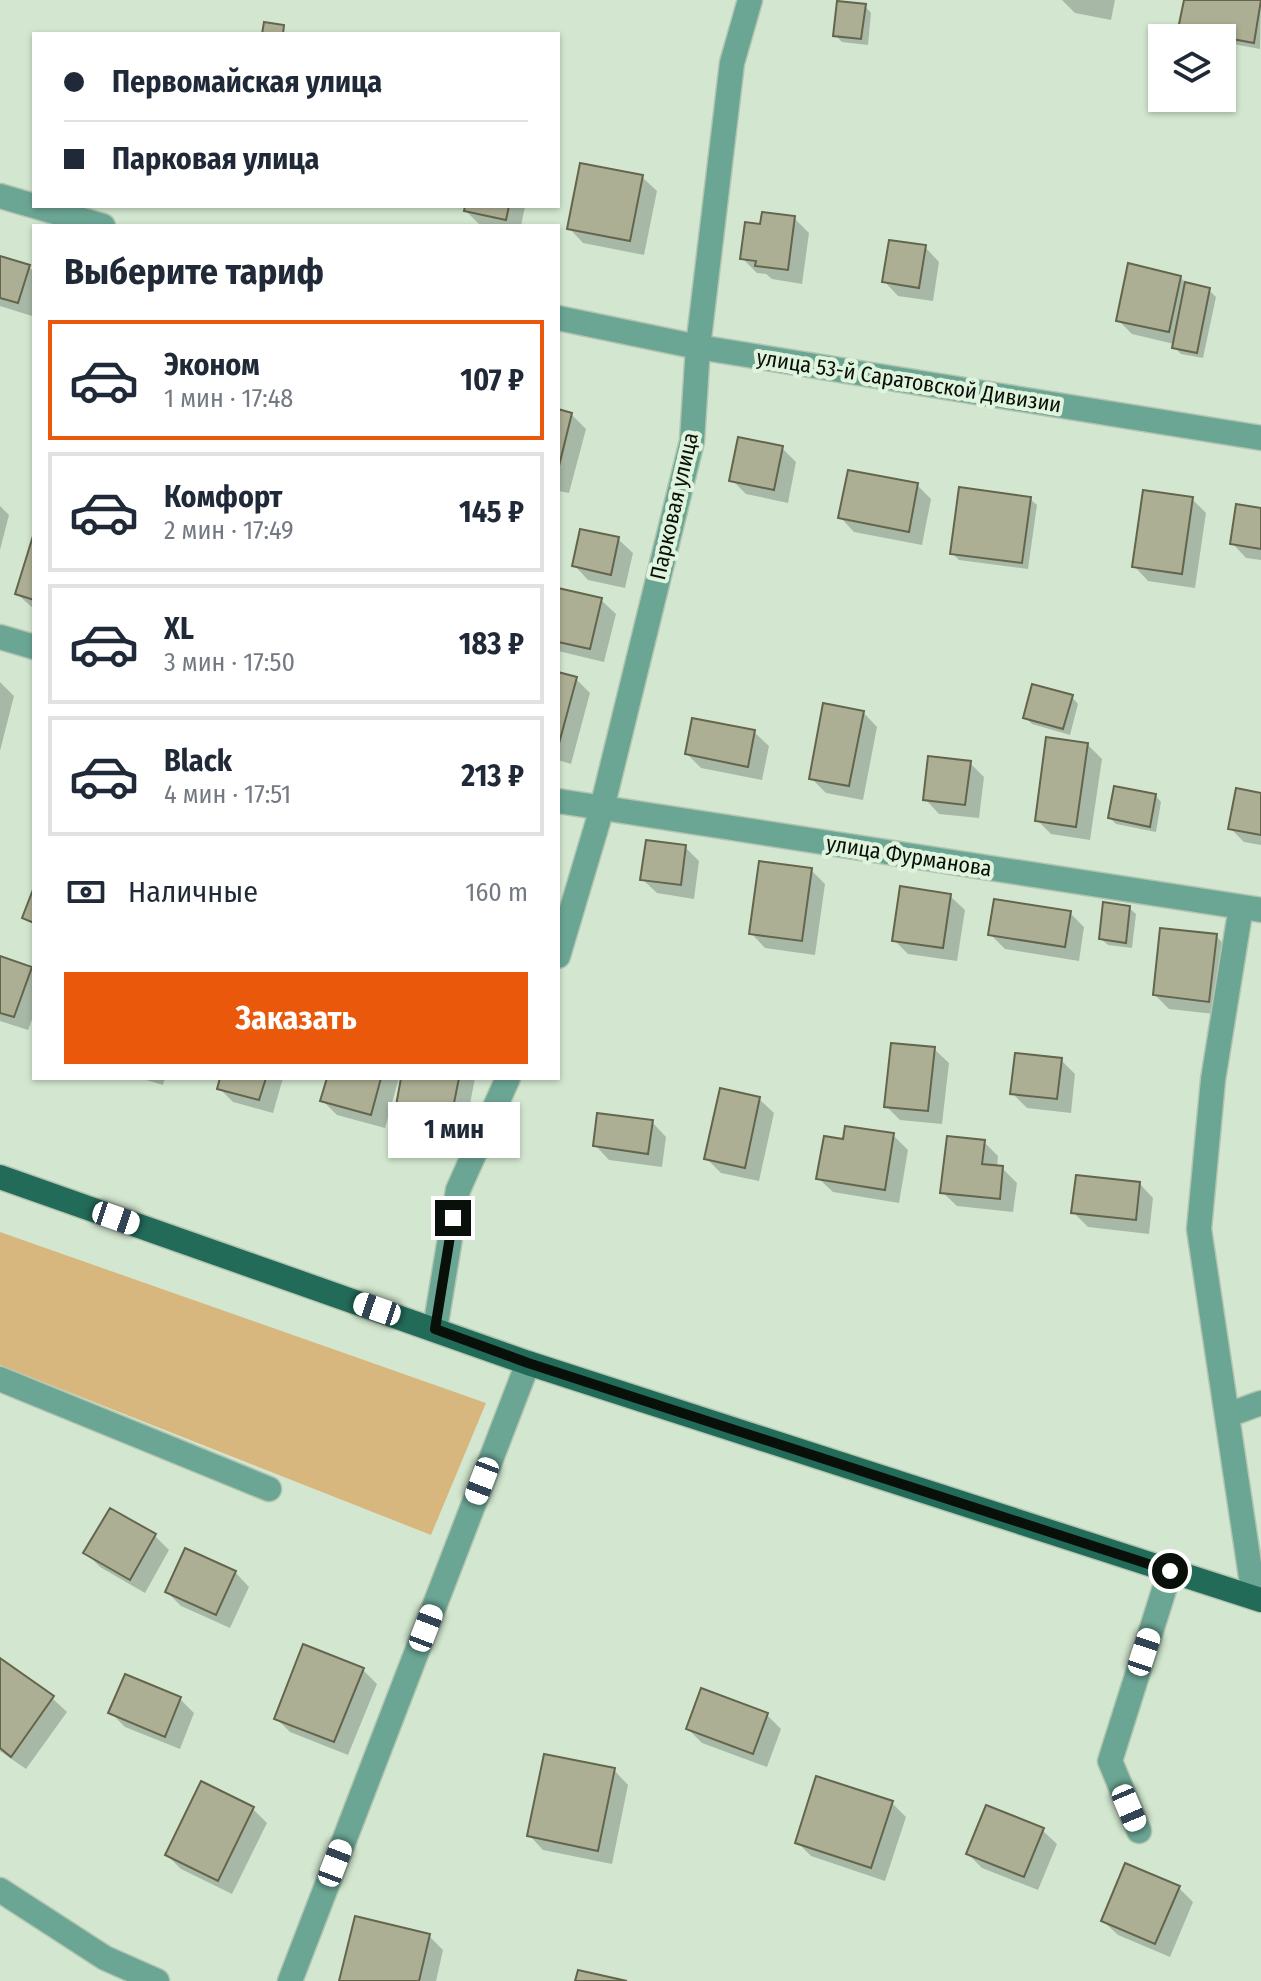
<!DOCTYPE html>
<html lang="ru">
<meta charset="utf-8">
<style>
body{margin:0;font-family:"Fira Sans Condensed",sans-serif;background:#f6f6f7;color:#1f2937;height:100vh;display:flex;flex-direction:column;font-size:30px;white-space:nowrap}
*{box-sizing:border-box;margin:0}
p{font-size:26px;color:#747a83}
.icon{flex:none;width:44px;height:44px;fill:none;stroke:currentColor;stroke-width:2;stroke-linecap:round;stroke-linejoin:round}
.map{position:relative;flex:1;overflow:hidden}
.drawer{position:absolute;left:32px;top:224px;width:528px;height:856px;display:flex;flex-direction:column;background:#fff;border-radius:0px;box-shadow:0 2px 6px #0004}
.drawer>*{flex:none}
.guide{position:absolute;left:32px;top:32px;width:528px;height:176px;border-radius:0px;box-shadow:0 2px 6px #0004;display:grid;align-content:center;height:176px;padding:0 32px;background:#fff}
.fabs{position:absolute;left:1148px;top:24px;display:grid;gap:16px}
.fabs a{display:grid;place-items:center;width:88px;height:88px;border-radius:0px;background:#fff;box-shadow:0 2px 6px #0004;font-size:40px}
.end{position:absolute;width:36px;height:36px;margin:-18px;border:10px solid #091009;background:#fff;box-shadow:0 0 0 4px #fff}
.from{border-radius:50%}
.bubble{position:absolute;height:56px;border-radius:0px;background:#fff;box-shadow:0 2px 6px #0004;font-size:26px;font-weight:700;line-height:56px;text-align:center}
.car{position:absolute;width:24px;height:48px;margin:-24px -12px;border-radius:10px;box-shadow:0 0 6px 2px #0007;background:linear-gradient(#fff 24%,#345 0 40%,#fff 0 76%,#345 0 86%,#fff 0)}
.guide b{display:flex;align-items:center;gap:28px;height:76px;font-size:30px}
.guide b+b{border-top:2px solid #e0e1e3}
.guide i{width:20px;height:20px;background:#1f2937}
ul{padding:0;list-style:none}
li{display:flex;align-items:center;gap:24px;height:120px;margin:0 16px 12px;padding:0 16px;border:4px solid #e0e1e3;border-radius:0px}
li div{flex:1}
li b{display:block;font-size:30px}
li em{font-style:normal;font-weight:700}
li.active{border-color:#ea580c}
li>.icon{width:72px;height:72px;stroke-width:1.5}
h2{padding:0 32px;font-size:36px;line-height:96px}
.pay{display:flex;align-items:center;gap:20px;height:88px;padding:0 32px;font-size:30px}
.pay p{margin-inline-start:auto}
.cta{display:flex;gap:16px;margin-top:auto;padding:16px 32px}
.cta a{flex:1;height:92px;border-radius:0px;background:#ea580c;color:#fff;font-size:32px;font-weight:700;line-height:92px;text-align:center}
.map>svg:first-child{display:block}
</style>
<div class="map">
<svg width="1261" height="1981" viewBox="0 0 1261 1981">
<rect width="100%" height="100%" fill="#d3e7d0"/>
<path fill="#d8b77e" d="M0,1232l486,171 -55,132 -431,-170z"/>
<path fill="#0003" d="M1062,0h53l-4,20 -36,-7z
M1186,0h75l-1,49 -38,-7v-4l-35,-3 -6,-7z
M865,6l6,7 -3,32 -26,-3 -7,-7z
M642,177l15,14 -13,64 -61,-12 -14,-15z
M467,206h58l-4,20 -41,-1 -14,-14z
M794,218l15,15 -7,51 -30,-5 -6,-5 -9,-1 -15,-15z
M925,247l14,15 -6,39 -35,-5 -14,-15z
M0,258l28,8 6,6 -2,44 -32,-10z
M1180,277l8,8 21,5 7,7 -13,61 -22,-4 -7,-7v-3l-42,-10 -14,-14z
M558,411l13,3 15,15 -17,64 -11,-2z
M782,448l14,14 -8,41 -42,-9 -14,-14z
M917,485l14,14 -9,46 -68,-13 -14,-15z
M1030,499l7,6 -9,64 -69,-9 -7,-7z
M1192,499l14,14 -11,75 -47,-7 -14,-15z
M0,506l9,9 -9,35z
M1261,510v50l-15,-2 -14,-15z
M618,539l15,14 -8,35 -37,-8 -14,-15z
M34,541v68l-17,-15z
M558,590l43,10 15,14 -12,48 -46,-11z
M558,674l18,5 14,14 -19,71 -13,-4z
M0,682l14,14 -14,55z
M1072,697l6,7 -8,31 -38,-11 -7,-7z
M863,712l14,15 -14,73 -37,-7 -15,-15z
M754,732l15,14 -7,34 -61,-12 -14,-14z
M1087,744l15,15 -12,81 -39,-6 -14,-14z
M970,763l14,14 -5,41 -40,-4 -14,-15z
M1155,795l6,7 -5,30 -40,-8 -6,-6z
M1261,795v50l-17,-3 -14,-14z
M685,847l14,14 -5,38 -37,-6 -15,-14z
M811,870l14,14 -10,71 -50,-7 -14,-15z
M950,896l15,14 -8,51 -49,-7 -14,-14z
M1129,908l7,6 -4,34 -24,-3 -7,-6z
M1070,913l14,14 -5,34 -74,-12 -15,-15z
M1216,936l14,14 -7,65 -54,-6 -14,-14z
M0,958l34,14v42l-6,16 -28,-9z
M934,1049l15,14 -7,61 -42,-4 -14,-14z
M1061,1060l14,14 -4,39 -44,-5 -14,-14z
M140,1078h25l-2,7z
M222,1078h61l-10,35 -40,-11 -14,-14z
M329,1078h70l-14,50 -48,-13 -14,-14z
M403,1078h72l-13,68 -53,-10 -14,-15z
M759,1099l15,14 -15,68 -38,-8 -14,-14z
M652,1122l14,15 -4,30 -53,-7 -14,-15z
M893,1135l15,15 -9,53 -66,-11 -15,-14z
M984,1142l14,14 -1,12h5l15,15 -4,29 -56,-6 -15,-14z
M1139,1183l14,15 -4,36 -61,-7 -15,-15z
M155,1536l14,14 -24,43 -45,-26 -14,-14z
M235,1572l14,15 -19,41 -49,-22 -14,-14z
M0,1661l52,37 15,14 -41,57 -26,-18z
M362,1669l15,15 -29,71 -58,-23 -14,-14z
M180,1699l14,14 -14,36 -55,-22 -14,-14z
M767,1715l14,14 -14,38 -65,-24 -14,-14z
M614,1770l14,15 -16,79 -69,-14 -14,-15z
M892,1803l14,14 -21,64 -74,-25 -14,-14z
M253,1809l14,14 -35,71 -51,-25 -14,-14z
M1042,1830l15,14 -19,46 -56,-22 -14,-14z
M1179,1888l14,14 -23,55 -52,-22 -15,-14z
M429,1936l14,14 -7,31h-94z"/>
<path fill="#adaf94" stroke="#63654c" stroke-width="2" d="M1184,0h77l-7,43 -76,-14z
M837,1l29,3 -5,35 -28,-3z
M264,22l20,3 -1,9h-21z
M580,163l63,12 -13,66 -63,-12z
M465,206h44l-3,14 -42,-9z
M762,212l33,4 -7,54 -33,-4 1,-5 -16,-2 5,-37 15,2z
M889,240l37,5 -7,43 -37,-6z
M0,256l30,9 -12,38 -18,-5z
M1128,263l53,13 -12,56 -53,-11z
M1185,282l25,6 -13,65 -25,-5z
M558,409l14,4 -14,57z
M738,437l45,9 -9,44 -45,-9z
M848,470l70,13 -9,49 -71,-14z
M959,487l72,10 -9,66 -72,-9z
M1143,490l50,7 -11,77 -50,-7z
M1236,504l25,4v41l-31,-5z
M580,529l39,8 -8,38 -39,-9z
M33,536h1v64l-19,-6z
M558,588l44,10 -12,51 -32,-7z
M558,672l19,5 -19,70z
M1032,684l41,11 -10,34 -40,-11z
M823,703l41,8 -15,75 -40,-7z
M692,718l63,12 -7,37 -63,-13z
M1046,737l42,6 -12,84 -41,-6z
M928,756l43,5 -6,44 -42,-5z
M1114,786l42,8 -6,33 -42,-9z
M1236,788l25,5v42l-33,-6z
M646,840l40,5 -5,40 -41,-5z
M759,861l53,7 -10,73 -53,-7z
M900,886l51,8 -8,54 -51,-7z
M34,887v36l-12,-5z
M994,899l77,12 -6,36 -77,-12z
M1103,902l27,4 -4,37 -27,-4z
M1160,928l57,6 -8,68 -56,-7z
M0,956l32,11 -18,50 -14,-4z
M891,1043l44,4 -7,64 -44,-4z
M1015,1053l47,5 -5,41 -47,-5z
M220,1078h46l-7,22 -42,-11z
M327,1078h54l-10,37 -51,-14z
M401,1078h58l-11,55 -55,-11z
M720,1088l40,9 -15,71 -41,-9z
M597,1113l56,7 -5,34 -55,-8z
M845,1126l49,7 -9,57 -69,-11 8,-43 19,3z
M947,1136l38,4 -3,24 21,2 -3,33 -60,-6z
M1076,1175l64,7 -4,38 -65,-7z
M110,1508l46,26 -26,46 -47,-27z
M185,1548l51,23 -20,44 -51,-23z
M303,1644l61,24 -30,74 -60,-23z
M0,1658l54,38 -43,61 -11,-9z
M125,1674l56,23 -16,40 -57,-24z
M701,1688l67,25 -15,41 -67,-25z
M544,1754l71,14 -17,83 -71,-15z
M816,1776l77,25 -22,67 -76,-25z
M201,1781l53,26 -36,74 -53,-26z
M986,1805l58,23 -20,49 -58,-23z
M1125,1863l55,23 -25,58 -54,-23z
M355,1916l75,18 -11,47h-80z
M578,1970l49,11h-52z"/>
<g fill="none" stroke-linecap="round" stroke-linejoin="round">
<g stroke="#b3c5b0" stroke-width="27">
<path id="minor" d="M0,196l103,30
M558,318l140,29 563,91
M0,637l34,10
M558,801l703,109
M1241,907l-28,173 -14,149 55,368
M558,956l44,-148 90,-367 6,-94 34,-284 18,-63
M435,1329l23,-139 50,-112
M0,1379l269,110
M1228,1415l33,-12
M1139,1831l-29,-70 60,-190
M0,1890l105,68 52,23
M290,1981l238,-618"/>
</g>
<g stroke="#b3c5b0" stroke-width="27">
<path id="major" d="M0,1177l528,186 733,237"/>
</g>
<use href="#minor" stroke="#6ba694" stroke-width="24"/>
<use href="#major" stroke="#236b59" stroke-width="24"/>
</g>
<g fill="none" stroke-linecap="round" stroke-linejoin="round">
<path stroke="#091009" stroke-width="10" d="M453,1218l-18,111 93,34 642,208"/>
</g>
<g text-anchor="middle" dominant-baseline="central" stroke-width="8" stroke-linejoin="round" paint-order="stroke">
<g font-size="22" fill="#091009" stroke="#e0f4dd">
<text transform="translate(909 381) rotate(9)">улица 53-й Саратовской Дивизии</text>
<text transform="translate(674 506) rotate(-77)">Парковая улица</text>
<text transform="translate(909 856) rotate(9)">улица Фурманова</text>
</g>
</g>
</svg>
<div class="fabs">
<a><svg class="icon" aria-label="layers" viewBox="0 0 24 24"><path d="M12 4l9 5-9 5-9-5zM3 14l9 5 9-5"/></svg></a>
</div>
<i class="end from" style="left:1170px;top:1571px"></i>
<i class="end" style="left:453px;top:1218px"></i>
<div class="bubble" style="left:388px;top:1102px;width:132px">1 мин</div>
<i class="car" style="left:116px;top:1218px;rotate:109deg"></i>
<i class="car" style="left:377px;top:1309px;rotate:289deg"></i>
<i class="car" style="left:482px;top:1481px;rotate:201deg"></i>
<i class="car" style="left:426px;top:1628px;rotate:21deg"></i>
<i class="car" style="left:1144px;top:1652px;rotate:18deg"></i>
<i class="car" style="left:1129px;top:1808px;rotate:157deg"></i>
<i class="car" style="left:335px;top:1863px;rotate:21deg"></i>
<div class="guide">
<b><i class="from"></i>Первомайская улица</b>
<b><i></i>Парковая улица</b>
</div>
<section class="drawer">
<h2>Выберите тариф</h2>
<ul>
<li class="active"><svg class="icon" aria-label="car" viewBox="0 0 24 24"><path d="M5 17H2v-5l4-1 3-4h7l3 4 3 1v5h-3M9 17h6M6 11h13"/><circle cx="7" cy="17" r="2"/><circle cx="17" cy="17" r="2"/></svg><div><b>Эконом</b><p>1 мин · 17:48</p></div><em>107 ₽</em></li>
<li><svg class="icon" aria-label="car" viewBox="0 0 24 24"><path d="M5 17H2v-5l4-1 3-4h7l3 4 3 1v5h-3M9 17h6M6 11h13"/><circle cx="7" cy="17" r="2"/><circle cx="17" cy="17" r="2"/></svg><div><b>Комфорт</b><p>2 мин · 17:49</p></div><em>145 ₽</em></li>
<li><svg class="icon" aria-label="car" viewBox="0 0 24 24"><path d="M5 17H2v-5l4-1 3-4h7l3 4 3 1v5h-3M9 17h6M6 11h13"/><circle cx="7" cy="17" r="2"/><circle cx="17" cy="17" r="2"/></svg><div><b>XL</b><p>3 мин · 17:50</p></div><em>183 ₽</em></li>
<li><svg class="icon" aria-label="car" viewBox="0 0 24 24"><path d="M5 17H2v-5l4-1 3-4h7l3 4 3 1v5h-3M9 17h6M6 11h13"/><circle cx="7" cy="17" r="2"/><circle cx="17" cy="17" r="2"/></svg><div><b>Black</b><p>4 мин · 17:51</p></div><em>213 ₽</em></li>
</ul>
<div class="pay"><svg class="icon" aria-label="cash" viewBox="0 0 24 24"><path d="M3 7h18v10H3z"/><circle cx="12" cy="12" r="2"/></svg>Наличные<p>160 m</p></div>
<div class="cta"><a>Заказать</a></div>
</section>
</div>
